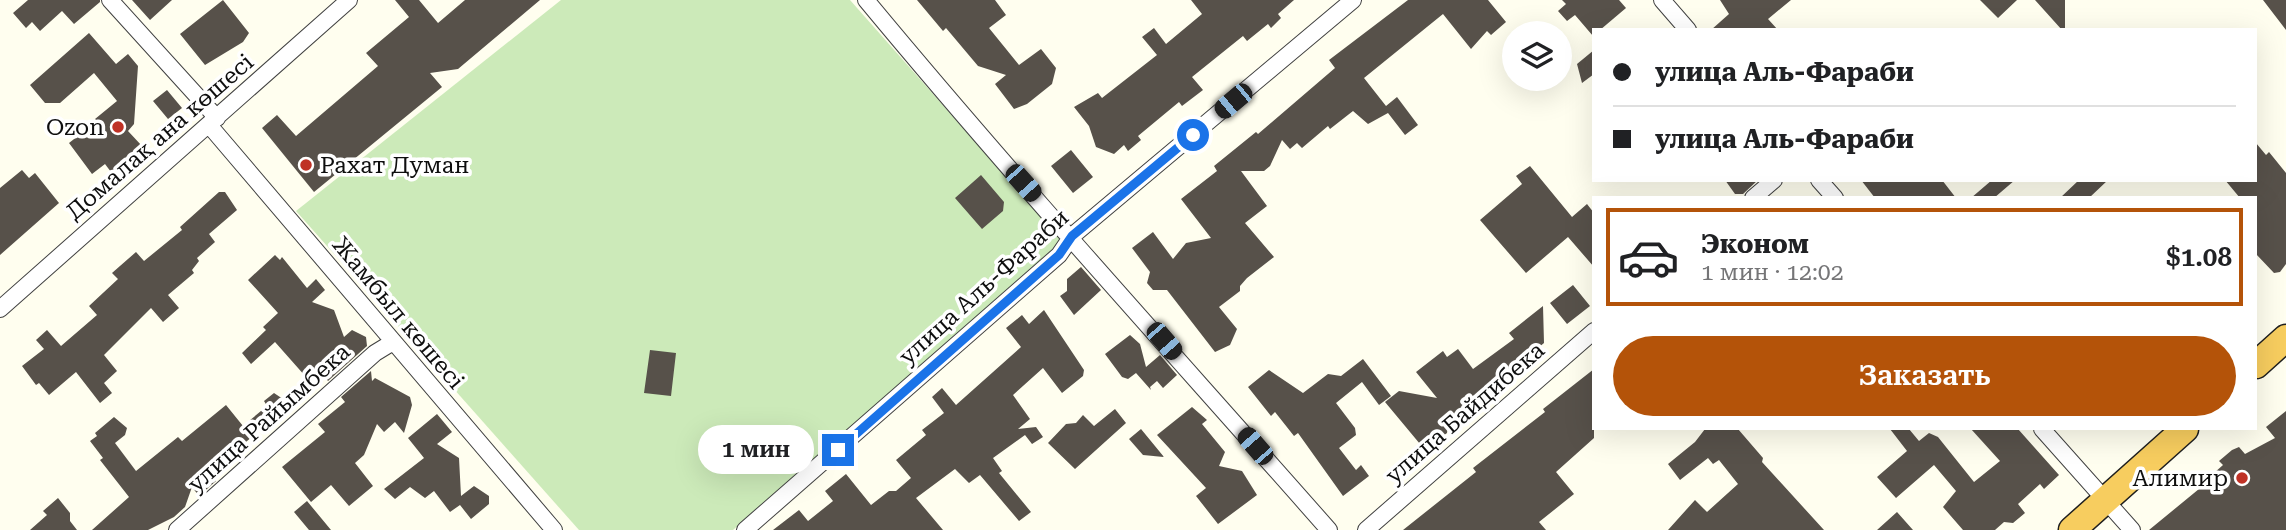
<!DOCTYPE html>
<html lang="ru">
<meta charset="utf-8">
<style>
body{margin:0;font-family:"Roboto Serif",serif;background:#f2f2f2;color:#202124;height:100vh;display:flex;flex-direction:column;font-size:26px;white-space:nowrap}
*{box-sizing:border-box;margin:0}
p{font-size:23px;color:#757577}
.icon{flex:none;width:38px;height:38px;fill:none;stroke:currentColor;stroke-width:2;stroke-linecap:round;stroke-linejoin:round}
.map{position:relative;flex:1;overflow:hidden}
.side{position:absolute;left:1592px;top:196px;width:665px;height:234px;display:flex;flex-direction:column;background:#fff;border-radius:0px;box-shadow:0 7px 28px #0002}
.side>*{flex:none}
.hud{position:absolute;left:1592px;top:28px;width:665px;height:154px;border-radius:0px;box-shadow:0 7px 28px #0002;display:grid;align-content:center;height:154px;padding:0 21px;background:#fff}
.buttons{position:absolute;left:1502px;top:21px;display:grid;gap:14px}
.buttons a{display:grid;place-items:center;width:70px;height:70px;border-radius:50%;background:#fff;box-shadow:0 7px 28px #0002;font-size:35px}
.end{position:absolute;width:32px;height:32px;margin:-16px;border:9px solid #1a73e8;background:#fff;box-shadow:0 0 0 4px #fff}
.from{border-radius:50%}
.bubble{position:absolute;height:49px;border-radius:24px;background:#fff;box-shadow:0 7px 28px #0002;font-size:23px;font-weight:600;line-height:49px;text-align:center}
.car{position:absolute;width:21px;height:42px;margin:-21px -10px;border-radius:9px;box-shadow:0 0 5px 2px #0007;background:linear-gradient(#222 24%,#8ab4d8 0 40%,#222 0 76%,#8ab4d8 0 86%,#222 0)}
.hud b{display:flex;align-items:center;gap:24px;height:66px;font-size:26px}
.hud b+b{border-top:2px solid #e0e0e0}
.hud i{width:18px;height:18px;background:#202124}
ul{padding:12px 0 0;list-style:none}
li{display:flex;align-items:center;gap:21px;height:98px;margin:0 14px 10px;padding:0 7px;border:4px solid transparent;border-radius:0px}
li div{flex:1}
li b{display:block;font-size:26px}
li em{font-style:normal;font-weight:600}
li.selected{border-color:#b45309}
li>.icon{width:63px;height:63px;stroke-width:1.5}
.button{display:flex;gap:14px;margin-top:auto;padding:14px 21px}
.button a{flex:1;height:80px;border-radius:42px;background:#b45309;color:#fff;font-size:28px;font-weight:600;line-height:80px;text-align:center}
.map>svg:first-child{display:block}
</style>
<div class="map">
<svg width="2286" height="530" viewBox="0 0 2286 530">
<rect width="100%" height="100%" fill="#fffeef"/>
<path fill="#cceab9" d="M561,0h289l213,241 -330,289h-154l-283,-319z"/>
<path fill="#57514a" d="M28,0h72v2l-26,22 -12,-13 -22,20 -8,-9 -6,6 -13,-15z
M132,0h40l-22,20z
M223,0l26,33 -6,9 -38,23 -25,-31z
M395,0h24l19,23 27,-23h75l-82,69 -28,4 12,14 -128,105 -52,-64 15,-13 19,21 82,-70 -12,-13 43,-36z
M917,0h78l11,15 -17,13 30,37 22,-16 15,19 -4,16 -25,20 -13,5 -19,-25 11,-9 -28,-9 -32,-38 -3,3z
M1191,0h103l-16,14 3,4 -10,10 -3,-4 -21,17 -4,-5 -51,41 11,13 -21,16 -3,-4 -41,34 3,4 -13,11 -4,-6 -10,9 -18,-7 -7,-21 -15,-19 24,-14 4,5 55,-43 -15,-18 12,-9 12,16 36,-30z
M1408,0h80l18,22 -15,13 -4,-4 -16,18 -28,-35 -79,64 22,28 11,-9 21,28 -13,10 -17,-22 -20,11 -15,-13 -23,18 -2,-3 -26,22 -5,-5 -7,6 -8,-9 -12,26 -6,5h-23l26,35 -22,17 29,34 -27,21 -7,8v5l-21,16 18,22 -7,16 -15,7 -48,-62h-14l-6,-7 3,-11 -18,-24 21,-16 20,27 13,-16 25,-5 -30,-39 36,-28 -3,-5 42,-34 2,2 77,-66 -6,-8z
M1562,0h57l7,8 -26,22h-6l-1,6 -18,-21 -8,6 -9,-10 8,-7z
M1720,0h71l-23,19 10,11h-67l18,-16z
M1980,0h37l-19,18z
M2035,0h30v30h-3z
M2263,0h23v30z
M89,33l27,31 12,-10 10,12 -4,58 -6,7 14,15 -17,17 -14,9 -6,-8 -13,10 -23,-31 28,-22 -2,-2 22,-18 -23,-28 -34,30h-15l-15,-18z
M1594,50v24l-12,9 -5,-19z
M167,90l15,18 -14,11 -15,-18z
M2256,143l10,12 3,-3 17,21v91l-6,8 -6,1 -18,-19v-56h-16l-15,-18h31z
M1071,150l22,27 -20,16 -22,-27z
M1530,166l42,51 15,-13 7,9v54l-26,-30 -42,36 -46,-53 42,-36 -6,-8z
M22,170l7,8 6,-5 24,30 -59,52v-67z
M981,175l23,27 -1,9 -21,18 -27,-31z
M1725,180h33l-15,14h-8z
M1861,180h81l14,18h-81z
M1992,180h23l-21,18h-23z
M2079,180h29l-19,18h-29z
M219,192h6l12,18 -28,24 6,8 -18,16 2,3 -7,9 2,3 -26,22 11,13 -16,14 -12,-14 -47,47 13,16 -13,12 8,10 -12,10 -24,-31 -27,23 -10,-12 -3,2 -14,-19 22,-17 -8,-9 11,-10 14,16 36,-31 -8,-9 29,-27 -6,-6 24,-21 8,9 38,-31 -2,-3z
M275,255l5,5 2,-3 25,31 9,-9 9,11 -13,12 22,8 10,27 8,-7 14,7 1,9 -39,35 -11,-14 -11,10 -31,-35 -24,22 -9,-11 24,-23 -3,-3 15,-14 -30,-33z
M1081,267l20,23 -27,25 -14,-19 7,-5v-12z
M1573,285l17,21 -23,18 -17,-21z
M1543,306l1,37 -30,25 -3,7 -63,51 -1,7 -22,17 -40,-48 14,-11 38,7 -21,-26 27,-21 4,6 11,-8 15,20 41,-30 -5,-6z
M1044,310l40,60 -1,6 -21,17 -19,-25 -30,27 17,24 -12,10 18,-2 7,10 -11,7 -7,-9 -32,23 9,13 -3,2 32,39 -12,9 -39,-46 -11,8 -14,-14 -39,29 27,32h-170l26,-20 9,11 25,-20 -8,-10 21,-17 25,31 18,-14h7l15,-13 -15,-18 30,-25 -4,-5 22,-17 -12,-16 10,-9 14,17 65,-58 -15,-19 16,-13 7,9z
M1130,335l10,9 6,23 14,-12 17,20 -14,13 -6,-7 -7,6 1,3 -15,-17 -8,6 -6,-2 -17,-23z
M650,350l26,3 -5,43 -27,-3z
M1363,359l28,37 -12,9 -17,-23 -26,21 19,25 1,7 -17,13 17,22 5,-5 8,11 -26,20 -45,-63 -4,3 -19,-24 -4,4 -23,-29 21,-17 34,23 25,-19 13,2z
M1594,369v69l-38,34 18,22 -35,28 7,8h-143l73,-58 -3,-4 72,-56 -2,-3z
M371,371l1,10 3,-3 35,19 2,8 -8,28 -9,-11 -11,10 -7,-8 -13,31 -9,8 18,23 -24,20 -18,-21 -20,17 -29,-35 43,-35 -7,-8 27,-22 -4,-5z
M274,393l9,6 2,10 -76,64 7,8 -17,15 -7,-9 -7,20 -11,10 -26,13h-56l37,-33 -29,-37 3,-2 -13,-17 7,-5 -2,-3 19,-16 13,11 -2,7 -10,8 21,28 42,-34 4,4 44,-36 17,21 24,-20 -3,-5z
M1192,407l15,13 -5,4 23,28 -6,14 23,5 15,24 -39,29 -22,-28 10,-8 -49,-53z
M1115,409l11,14 -51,46 -27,-26 18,-19 10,-1 7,-8 11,11z
M2286,411v119h-137l67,-55 -2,-2 9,-8 -4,-4 13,-11 7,-3 6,7 30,-16 -9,-11z
M437,414l15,18 -15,12 22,14 2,38 13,-10 15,10v8l-18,15 -11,-14 -10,7 -16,-21 -9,7 -15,-11 -15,12 -11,-10 40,-31 -16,-20z
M1141,429l23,28 -21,-2 -14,-16z
M1705,429h33l25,29 -1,4 62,68h-156l27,-30 12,12 31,-28 -19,-24 -6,4 -5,-6 -28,22 -12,-16 27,-22z
M1890,429h19l10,12 10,-8 9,4 36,45 26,-21 -29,-32h47l41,46 -15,14 -4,-5 -22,20 7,9 -12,10 -9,-1 -9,8h-32l-20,-23 13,-16 -22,-26 -38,33 -19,-21 30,-26z
M58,498l12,15v8l7,9h-47l17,-15 -4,-4z
M307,501l24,29h-22l-15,-18z
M1897,512l16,18h-36z"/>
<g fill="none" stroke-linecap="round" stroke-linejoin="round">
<g stroke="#414141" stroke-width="18">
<path id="minor" d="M110,0l107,118
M866,0c150,181 308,354 463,530
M1662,0l26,30
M209,125l345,405
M1819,180l16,18
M1753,198l21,-18
M0,309l349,-309
M2042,429l90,101
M177,530l198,-177 18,-11
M745,530l314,-275 13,-19 281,-236
M1366,530l228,-199"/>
</g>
<g stroke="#1f1f1f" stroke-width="29">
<path id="trunk" d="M2256,365l30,-27
M2072,530l113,-101"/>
</g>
<use href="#minor" stroke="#fff" stroke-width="16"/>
<use href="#trunk" stroke="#f7cd5f" stroke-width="26"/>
</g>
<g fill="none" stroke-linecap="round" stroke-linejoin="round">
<path stroke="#1a73e8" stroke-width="9" d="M838,450l221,-195 13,-19 121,-101"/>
</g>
<g fill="#bf3125" stroke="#fff" stroke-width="2.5">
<circle cx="118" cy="127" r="7"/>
<circle cx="306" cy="165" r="7"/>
<circle cx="2242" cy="478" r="7"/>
</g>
<g text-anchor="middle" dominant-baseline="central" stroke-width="7" stroke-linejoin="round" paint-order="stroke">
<g font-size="23" fill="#0e0e0e" stroke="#fff" text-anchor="end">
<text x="104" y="127">Ozon</text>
<text x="320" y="165" text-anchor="start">Рахат Думан</text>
<text x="2228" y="478">Алимир</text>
</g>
<g font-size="23" fill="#0e0e0e" stroke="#fff">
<text transform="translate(160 137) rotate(-41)">Домалақ ана көшесі</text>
<text transform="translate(984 287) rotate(-42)">улица Аль-Фараби</text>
<text transform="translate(398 313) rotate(50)">Жамбыл көшесі</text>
<text transform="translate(1465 413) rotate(-41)">улица Байдибека</text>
<text transform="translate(269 418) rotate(-42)">улица Райымбека</text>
</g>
</g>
</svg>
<div class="buttons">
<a><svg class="icon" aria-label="layers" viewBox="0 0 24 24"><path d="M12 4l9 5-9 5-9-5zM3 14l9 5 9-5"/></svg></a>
</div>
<i class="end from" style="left:1193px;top:135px"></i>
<i class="end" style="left:838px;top:450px"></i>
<div class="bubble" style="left:698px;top:425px;width:116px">1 мин</div>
<i class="car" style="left:1233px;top:101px;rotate:230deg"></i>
<i class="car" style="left:1023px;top:183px;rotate:138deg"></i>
<i class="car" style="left:1164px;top:341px;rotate:139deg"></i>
<i class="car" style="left:1255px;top:446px;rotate:319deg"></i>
<div class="hud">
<b><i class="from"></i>улица Аль-Фараби</b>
<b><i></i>улица Аль-Фараби</b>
</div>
<section class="side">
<ul>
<li class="selected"><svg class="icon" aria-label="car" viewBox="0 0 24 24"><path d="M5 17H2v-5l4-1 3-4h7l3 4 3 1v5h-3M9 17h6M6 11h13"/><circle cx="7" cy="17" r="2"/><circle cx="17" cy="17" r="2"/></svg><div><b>Эконом</b><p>1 мин · 12:02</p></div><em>$1.08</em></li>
</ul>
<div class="button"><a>Заказать</a></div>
</section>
</div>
